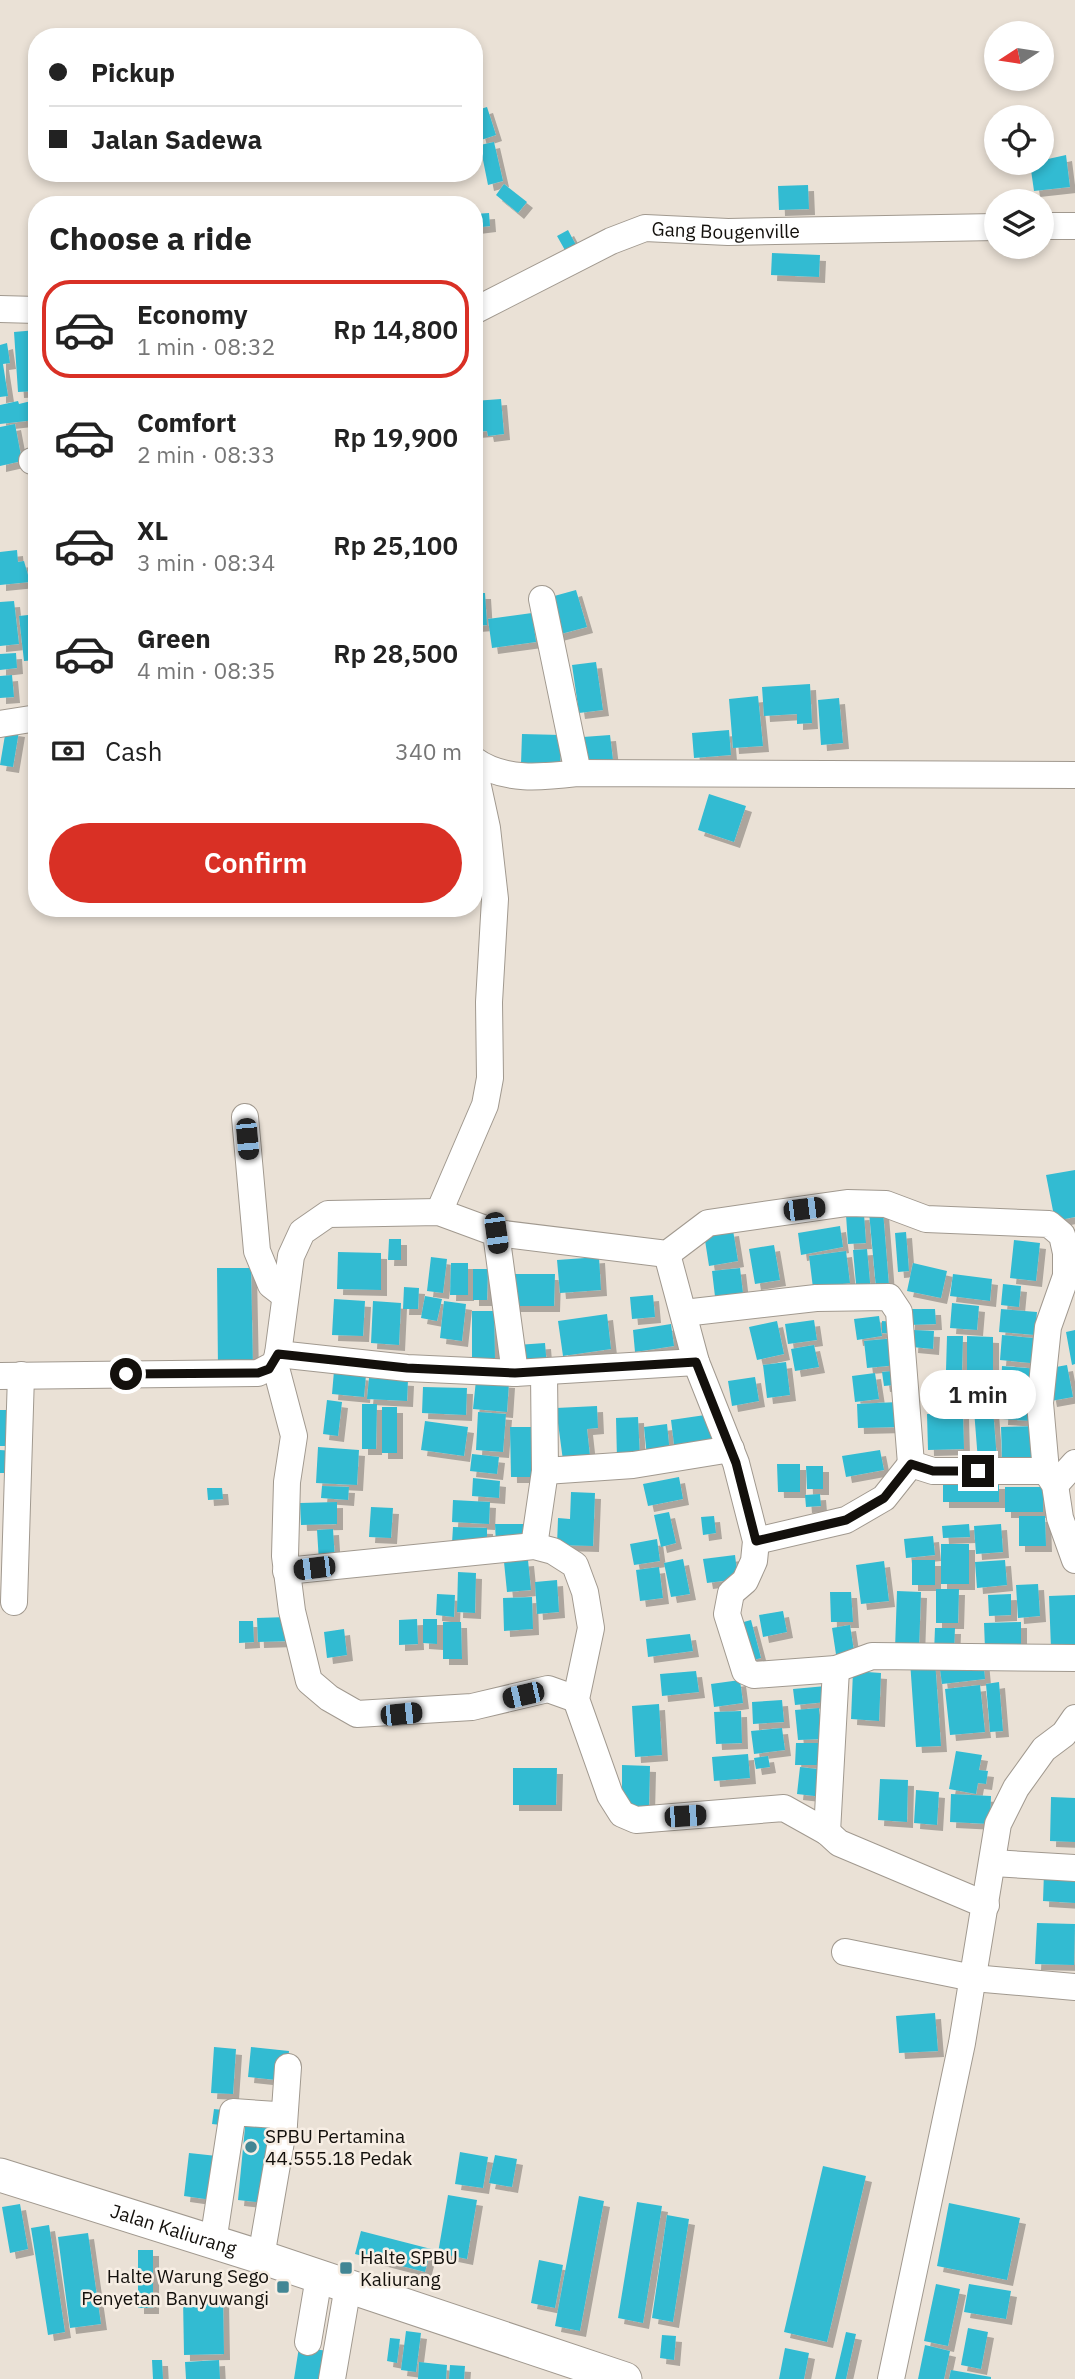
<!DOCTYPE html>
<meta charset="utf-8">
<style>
body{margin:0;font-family:"IBM Plex Sans",sans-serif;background:#f2f2f2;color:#222;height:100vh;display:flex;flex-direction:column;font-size:26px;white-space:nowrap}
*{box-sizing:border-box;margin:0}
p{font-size:23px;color:#767676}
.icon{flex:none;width:38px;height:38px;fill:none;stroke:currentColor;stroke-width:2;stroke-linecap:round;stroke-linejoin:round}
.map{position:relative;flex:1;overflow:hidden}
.drawer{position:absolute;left:28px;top:196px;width:455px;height:721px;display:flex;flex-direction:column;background:#fff;border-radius:28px;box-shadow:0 4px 10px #0003}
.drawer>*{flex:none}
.banner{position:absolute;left:28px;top:28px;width:455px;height:154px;border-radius:28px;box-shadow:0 4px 10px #0003;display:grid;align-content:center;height:154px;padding:0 21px;background:#fff}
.needle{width:46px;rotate:258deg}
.tools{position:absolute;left:984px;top:21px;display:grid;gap:14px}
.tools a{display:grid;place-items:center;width:70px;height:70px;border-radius:50%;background:#fff;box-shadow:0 4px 10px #0003;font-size:35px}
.end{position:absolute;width:32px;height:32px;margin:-16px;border:9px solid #13100c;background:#fff;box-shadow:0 0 0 4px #fff}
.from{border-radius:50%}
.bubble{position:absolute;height:49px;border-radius:24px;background:#fff;box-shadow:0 4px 10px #0003;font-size:23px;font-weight:600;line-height:49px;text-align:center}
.car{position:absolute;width:21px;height:42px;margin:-21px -10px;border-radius:9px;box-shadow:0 0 5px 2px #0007;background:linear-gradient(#222 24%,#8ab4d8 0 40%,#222 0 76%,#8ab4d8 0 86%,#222 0)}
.banner b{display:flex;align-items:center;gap:24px;height:66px;font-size:26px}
.banner b+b{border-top:2px solid #e0e0e0}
.banner i{width:18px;height:18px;background:#222}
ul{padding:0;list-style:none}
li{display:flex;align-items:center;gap:21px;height:98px;margin:0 14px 10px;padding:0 7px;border:4px solid transparent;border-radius:28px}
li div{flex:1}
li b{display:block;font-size:26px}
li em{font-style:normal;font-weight:600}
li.active{border-color:#d93025}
li>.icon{width:63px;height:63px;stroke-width:1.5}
h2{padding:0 21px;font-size:32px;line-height:84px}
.pay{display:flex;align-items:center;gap:18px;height:77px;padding:0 21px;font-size:26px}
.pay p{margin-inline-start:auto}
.button{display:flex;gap:14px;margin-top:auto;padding:14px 21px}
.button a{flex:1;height:80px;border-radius:42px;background:#d93025;color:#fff;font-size:28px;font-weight:600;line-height:80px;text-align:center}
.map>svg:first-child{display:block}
</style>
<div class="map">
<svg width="1075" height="2379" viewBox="0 0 1075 2379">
<defs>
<filter id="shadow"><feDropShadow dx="6" dy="6" stdDeviation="0" flood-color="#0004"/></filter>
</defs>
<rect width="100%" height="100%" fill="#eae1d6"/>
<path fill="#33bbd2" filter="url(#shadow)" d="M487,107l9,28 -15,5 -7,-29z
M494,142l9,39 -15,4 -8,-40z
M1066,155l4,32 -36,4 -4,-28z
M504,184l23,18 -9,11 -22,-18z
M808,185l1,24 -30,1 -1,-24z
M489,213l1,13 -16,2v-14z
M568,230l9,17 -11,5 -9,-16z
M772,253l48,2 -1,22 -48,-2z
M37,255v30h-4l-3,-29z
M37,330v61l-19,1 -4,-60z
M7,343l3,20 -7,1 5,32 -8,1v-52z
M501,399l3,35 -16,2 -1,-5 -13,1v-31z
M18,401l1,3 12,-3 4,19 -35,4v-19z
M15,424l7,37 -22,5v-39z
M17,550l1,12 6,-1 6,21 -30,3v-33z
M576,590l11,37 -30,8 -10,-37z
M474,593h11l2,32 -13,1z
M14,601l5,43 -19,2v-44z
M532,613l4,29 -44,6 -4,-29z
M37,614v46l-13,1 -5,-45z
M16,653l1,15 -17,2v-16z
M596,662l7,48 -24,3 -7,-48z
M12,675l2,22 -14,1v-22z
M810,684l2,39 -15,1v-10l-33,2 -2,-29z
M758,696l5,50 -30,2 -4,-49z
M839,698l4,45 -22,2 -3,-45z
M6,729l13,2 -6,36 -13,-2z
M729,730l2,25 -37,3 -2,-25z
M522,734l39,1 -1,30 -39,-1z
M610,735l3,25 -28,2 -2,-25z
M709,794l37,12 -12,36 -36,-12z
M1075,1170v47l-20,4 -9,-46z
M883,1211l6,75 -13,2 -7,-76z
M864,1214l2,29 -18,1 -2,-29z
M840,1226l3,21 -42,8 -3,-22z
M733,1230l5,31 -29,5 -5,-32z
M906,1232l3,39 -11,1 -3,-39z
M389,1239h12v21h-13z
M1014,1240l26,3 -4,38 -26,-3z
M774,1245l6,35 -25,4 -6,-35z
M867,1249l4,44 -14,2 -4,-45z
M846,1251l4,32 -37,5 -4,-32z
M338,1252l43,1v37l-44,-1z
M431,1257l16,2 -4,34 -16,-2z
M599,1257l2,33 -41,3 -3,-33z
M451,1263h17v32h-18z
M913,1263l34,8 -6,27 -34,-7z
M217,1268h34l2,102h-35z
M740,1268l4,34 -28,3 -4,-34z
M473,1269h15l-1,31h-14z
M512,1274h43l-1,32h-42z
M953,1274l39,5 -2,22 -40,-5z
M1003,1284l18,2 -2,21 -18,-2z
M404,1287l15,1 -1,21h-15z
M653,1295l2,22 -23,2 -2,-22z
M425,1296l17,3 -5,22 -16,-3z
M334,1299l31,2 -2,35 -31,-1z
M373,1301l28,2 -2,42 -28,-2z
M444,1301l22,3 -4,37 -22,-3z
M952,1303l27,3 -2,24 -27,-2z
M909,1309h26l1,15 -27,1z
M1001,1309l36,3 -2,23 -36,-3z
M472,1311h22l1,48h-23z
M607,1314l4,35 -48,7 -5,-35z
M879,1316l3,20 -25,4 -3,-21z
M814,1320l3,20 -29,4 -3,-20z
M777,1321l7,33 -27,6 -8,-33z
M882,1321l15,1v12l-15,-1z
M671,1324l3,22 -39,6 -2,-22z
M913,1330l21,1 -1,18 -21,-2z
M1075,1330v34l-3,1 -6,-33z
M1002,1335l41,4 -2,25 -41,-4z
M947,1336h16l-1,34h-16z
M967,1336l26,1v37l-26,-1z
M896,1338l2,27 -31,3 -3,-27z
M545,1343l2,24 -28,3 -2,-25z
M814,1345l5,22 -24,4 -4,-22z
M786,1362l4,33 -23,3 -4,-33z
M1067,1365l6,32 -22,4 -6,-32z
M1002,1366l37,3 -2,22 -36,-2z
M903,1370l1,14 -20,2 -2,-14z
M334,1371l32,4 -2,22 -32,-3z
M875,1373l4,26 -24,3 -3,-26z
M755,1377l4,24 -27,5 -4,-25z
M369,1378l39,2 -1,21 -40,-2z
M951,1378l40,1v23h-41z
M476,1380l33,2 -2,30 -34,-3z
M423,1387l44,1 -1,27 -44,-2z
M1003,1396l30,1 -1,24 -30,-2z
M327,1400l15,2 -4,34 -15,-2z
M898,1402l1,25 -41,1 -1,-24z
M362,1404h15l-1,45h-14z
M597,1406l1,22 -11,1 4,36 -27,3 -8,-60z
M382,1407h15v46h-15z
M993,1409l4,51 -19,1 -4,-51z
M0,1410h15v36h-15z
M478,1412l28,2 -3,38 -27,-2z
M963,1413l1,36 -36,1 -1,-36z
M712,1414l5,33 -42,5 -4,-32z
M638,1417l2,41 -23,1 -1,-41z
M425,1421l43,6 -4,29 -43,-6z
M667,1424l3,30 -23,3 -3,-30z
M1039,1426l1,31 -38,1 -1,-31z
M510,1427h21v50h-20z
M318,1447l41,3 -2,35 -41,-2z
M0,1450l14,1v22h-14z
M880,1450l4,20 -38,7 -4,-21z
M472,1454l27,3 -2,17 -27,-3z
M777,1464h23v28h-22z
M806,1466h17v23h-16z
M679,1477l4,22 -35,7 -5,-22z
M473,1478l27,3 -1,17 -27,-2z
M943,1483h56v19h-56z
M322,1486l27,1 -1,13 -27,-2z
M1005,1487h38v25h-38z
M207,1488h15l1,11 -15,1z
M571,1492l24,1 -2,53 -36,-1 1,-27 12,1z
M820,1494l1,12 -15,1 -1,-12z
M453,1500l37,2 -1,22 -37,-2z
M337,1502v22l-36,1 -1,-22z
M371,1507l22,1 -2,30 -22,-1z
M669,1512l7,31 -15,4 -7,-32z
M714,1516l2,17 -13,2 -2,-18z
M1019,1516h26l1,30h-27z
M495,1524h28v20h-27z
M969,1524l1,13 -27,1 -1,-12z
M1001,1524l2,28 -27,2 -2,-28z
M453,1527l34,1v16l-35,-1z
M333,1529l2,32 -16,1 -2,-32z
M933,1536l2,19 -29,3 -2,-19z
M657,1539l3,22 -26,4 -4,-21z
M941,1544h28v40h-28z
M735,1555l3,24 -31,4 -4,-24z
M683,1559l7,35 -19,3 -7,-34z
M528,1560l3,30 -24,2 -3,-30z
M912,1560h23v25h-23z
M1005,1560l2,25 -30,3 -2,-26z
M884,1561l5,40 -28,3 -5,-39z
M659,1567l4,31 -23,3 -4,-31z
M458,1572l18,1 -1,40 -18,-1z
M557,1580l2,32 -22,2 -2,-32z
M1038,1584l2,32 -22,2 -2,-33z
M936,1589h23l-1,34h-22z
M897,1591l24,1 -2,58 -24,-1z
M830,1592h21l2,30h-22z
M437,1594l18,1 -1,22 -18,-2z
M1011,1594v21l-22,1 -1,-21z
M1075,1595v53l-24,1 -2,-53z
M532,1597l1,32 -29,2 -1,-33z
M783,1611l4,21 -24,5 -4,-22z
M288,1617l1,24 -31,1 -1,-24z
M417,1619l1,25 -19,1v-25z
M423,1619h14v25l-14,-1z
M751,1620l10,38 -11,3 -10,-38z
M239,1621h14l1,21 -15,1z
M443,1622h18l1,37h-19z
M1021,1622v26l-36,1 -1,-26z
M850,1625l5,33 -18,3 -5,-33z
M935,1628h20l-1,26 -20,-1z
M344,1629l3,26 -20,3 -3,-26z
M690,1634l3,17 -45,6 -2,-18z
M983,1657l2,22 -43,5 -3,-22z
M935,1660l6,86 -25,1 -6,-86z
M696,1671l3,21 -37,4 -2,-22z
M853,1671l28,2 -2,48 -28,-2z
M740,1680l3,23 -29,4 -3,-23z
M999,1682l4,49 -13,1 -4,-48z
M980,1685l5,47 -35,3 -5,-46z
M826,1686l1,16 -32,3 -2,-16z
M782,1700l2,22 -31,2 -1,-22z
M659,1704l3,51 -27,2 -3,-51z
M819,1708l3,31 -24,1 -3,-30z
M741,1711l1,32 -26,1 -2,-32z
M782,1728l3,22 -31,4 -3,-23z
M796,1743h30v22h-31z
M956,1751l26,4 -3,15 9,1 -2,13 -8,-1 -2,11 -27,-5z
M748,1754l2,24 -36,3 -2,-24z
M768,1756l2,11 -14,2 -2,-11z
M622,1765l28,1 -1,41 -27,-1z
M800,1767l25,3 -2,27 -26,-3z
M513,1768h44l-1,37h-43z
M880,1779l28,1 -1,42 -29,-2z
M916,1790l23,2 -2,33 -23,-2z
M951,1794l40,2 -1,28 -40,-2z
M1051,1797l24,1v44l-25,-1z
M1044,1872l31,2v29l-32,-2z
M1037,1923l38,1 -1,41 -39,-1z
M935,2013l3,38 -39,2 -3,-37z
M214,2047l22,2 -3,45 -22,-1z
M251,2047l38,4 -3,30 -38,-4z
M214,2109l9,1 -2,15 -9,-1z
M246,2117l29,3 -9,83 -28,-3z
M460,2152l28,5 -5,31 -28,-4z
M189,2153l28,3 -5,44 -28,-4z
M495,2155l22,4 -5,28 -23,-4z
M823,2166l43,10 -39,166 -43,-10z
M448,2195l29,5 -10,59 -29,-6z
M579,2196l25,5 -24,130 -25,-5z
M637,2202l25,4 -19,117 -25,-5z
M949,2203l71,15 -13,62 -70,-14z
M20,2204l8,45 -18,4 -8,-46z
M667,2215l22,4 -16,103 -21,-4z
M49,2225l16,107 -17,3 -17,-107z
M361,2231l70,18 -6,23 -70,-18z
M88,2233l13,91 -31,4 -12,-91z
M138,2250h15v58h-15z
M539,2260l24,5 -8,43 -24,-5z
M936,2284l24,5 -12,57 -24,-5z
M969,2284l42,7 -5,28 -42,-7z
M223,2297l1,57 -40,1 -1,-57z
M968,2328l20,4 -7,37 -20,-4z
M406,2331l15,2 -5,39 -15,-2z
M846,2332l10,2 -10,45h-11z
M662,2335l14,1 -2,24 -14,-2z
M390,2338l10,1 -3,24 -10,-2z
M925,2345l25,6 -6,28h-26z
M299,2347l29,4 -4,28h-30z
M785,2348l24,5 -5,26h-25z
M152,2360h10l1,19h-10z
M219,2360l1,19h-34l-1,-17z
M419,2362l28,3 -1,14h-28z
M450,2365l15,1 -1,13h-15z
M951,2370l40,7v2h-42z"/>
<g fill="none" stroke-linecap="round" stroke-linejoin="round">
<g stroke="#a1998f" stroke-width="28">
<g id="minor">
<path d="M1041,226h34"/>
<path d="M0,309l37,1"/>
<path id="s1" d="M474,311l137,-70 34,-13 83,4 268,-5"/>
<path d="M32,461h5"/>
<path d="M542,599l36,174"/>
<path d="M0,724l37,-6"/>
<path d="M474,760c30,22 70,17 104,13l497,2"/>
<path d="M245,1117l12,134 14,34 13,10"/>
<path d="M439,1212l46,-107 5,-27 -1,-76 6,-103 -8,-71 -13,-60"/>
<path d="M496,1233l171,21 41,-31 139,-20 39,1 40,15 123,5 13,11 4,18v23l-18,51 -8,76 6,68 9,14 5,33 15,42"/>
<path d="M667,1254l29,108 40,101 20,78 -2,20 -9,20 -14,12 -4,21 18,57 9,4 82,-6 36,-13 203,2"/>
<path d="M684,1313l132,-15 73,-1 10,15 12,152"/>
<path d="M278,1354l129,14 108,5 181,-11"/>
<path d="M275,1364l19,72 -7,46 -2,74 7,55 17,70 20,17 28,16 115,-7 76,-18 28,10"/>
<path d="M0,1376l258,-3 17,-9 3,-10 13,-98 11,-24 26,-18 111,-2 57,21 19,140"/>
<path d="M545,1471l88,-6 98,-16"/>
<path d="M1055,1485l20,-22"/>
<path d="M756,1541l90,-21 38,-22 27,-34 22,7h113"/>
<path d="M534,1546l11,-75 -1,-99"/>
<path d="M286,1571l248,-25 19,5 22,14 10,27 6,36 -15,71 34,96 12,19 14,6 148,-12 43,24 12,11 147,62"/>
<path d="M14,1602l7,-227"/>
<path d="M827,1832l9,-163"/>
<path d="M993,1863l82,5"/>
<path d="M845,1952l128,26 102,9"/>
<path d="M213,2242l20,-130 43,3 8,9"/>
<path d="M261,2257l23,-133 4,-57"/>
<path d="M308,2342l11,-65"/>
<path d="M332,2379l16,-93"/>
<path d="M891,2379l71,-336 36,-219 18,-36 28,-39 20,-15 11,-16"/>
</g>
</g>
<g stroke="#a1998f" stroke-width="35">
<g id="major">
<path id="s2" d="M0,2175l261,82 364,122"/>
</g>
</g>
<use href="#minor" stroke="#fff" stroke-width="26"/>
<use href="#major" stroke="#fff" stroke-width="33"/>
</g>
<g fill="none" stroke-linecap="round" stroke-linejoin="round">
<path stroke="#13100c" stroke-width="9" d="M126,1374l132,-1 11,-4 9,-15 129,14 108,5 181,-11 40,101 20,78 90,-21 38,-22 27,-34 22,7h45"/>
</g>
<g fill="#428694" stroke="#f7eee4" stroke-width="2.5">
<circle cx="251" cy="2147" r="7"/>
<rect x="339" y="2261" width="14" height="14" rx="3.5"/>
<rect x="276" y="2280" width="14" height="14" rx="3.5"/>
</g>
<g text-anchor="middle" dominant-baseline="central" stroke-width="5" stroke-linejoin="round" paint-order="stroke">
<g font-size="19" fill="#13100c" stroke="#f7eee4">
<text stroke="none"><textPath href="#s1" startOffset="271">Gang Bougenville</textPath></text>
<text stroke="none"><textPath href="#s2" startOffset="182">Jalan Kaliurang</textPath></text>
</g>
<g font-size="19" fill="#13100c" stroke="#f7eee4" text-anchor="start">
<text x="265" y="2136">SPBU Pertamina<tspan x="265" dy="22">44.555.18 Pedak</tspan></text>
<text x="360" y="2257">Halte SPBU<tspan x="360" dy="22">Kaliurang</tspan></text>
<text x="269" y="2276" text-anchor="end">Halte Warung Sego<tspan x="269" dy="22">Penyetan Banyuwangi</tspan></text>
</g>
</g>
</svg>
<div class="tools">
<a><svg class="needle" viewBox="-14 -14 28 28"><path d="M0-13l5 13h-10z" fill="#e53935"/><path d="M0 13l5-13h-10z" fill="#767676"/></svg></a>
<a><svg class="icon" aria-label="locate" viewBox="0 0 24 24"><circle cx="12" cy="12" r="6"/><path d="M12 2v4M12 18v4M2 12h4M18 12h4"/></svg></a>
<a><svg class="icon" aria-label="layers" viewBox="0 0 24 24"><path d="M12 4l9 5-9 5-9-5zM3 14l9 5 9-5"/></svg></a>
</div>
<i class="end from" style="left:126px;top:1374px"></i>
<i class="end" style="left:978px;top:1471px"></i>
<div class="bubble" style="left:920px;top:1370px;width:116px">1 min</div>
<i class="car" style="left:247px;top:1139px;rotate:175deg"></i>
<i class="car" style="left:804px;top:1209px;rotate:83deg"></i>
<i class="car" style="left:496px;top:1233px;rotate:172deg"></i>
<i class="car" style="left:314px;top:1568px;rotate:263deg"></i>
<i class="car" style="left:523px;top:1695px;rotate:257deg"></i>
<i class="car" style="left:401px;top:1714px;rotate:84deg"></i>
<i class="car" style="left:685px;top:1816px;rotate:86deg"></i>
<div class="banner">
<b><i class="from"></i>Pickup</b>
<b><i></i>Jalan Sadewa</b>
</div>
<section class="drawer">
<h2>Choose a ride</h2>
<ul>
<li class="active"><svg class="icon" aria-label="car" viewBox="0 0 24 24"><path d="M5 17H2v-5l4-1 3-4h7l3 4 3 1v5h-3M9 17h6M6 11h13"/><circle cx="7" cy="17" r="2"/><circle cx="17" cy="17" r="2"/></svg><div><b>Economy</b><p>1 min · 08:32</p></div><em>Rp 14,800</em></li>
<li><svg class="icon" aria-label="car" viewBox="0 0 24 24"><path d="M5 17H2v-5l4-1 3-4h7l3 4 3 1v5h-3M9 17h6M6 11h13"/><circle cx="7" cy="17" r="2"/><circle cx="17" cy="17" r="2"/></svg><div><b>Comfort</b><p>2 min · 08:33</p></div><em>Rp 19,900</em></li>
<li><svg class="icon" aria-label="car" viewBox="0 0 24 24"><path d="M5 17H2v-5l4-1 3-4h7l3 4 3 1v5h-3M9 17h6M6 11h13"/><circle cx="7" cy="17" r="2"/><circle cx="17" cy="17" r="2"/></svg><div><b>XL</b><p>3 min · 08:34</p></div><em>Rp 25,100</em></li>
<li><svg class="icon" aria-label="car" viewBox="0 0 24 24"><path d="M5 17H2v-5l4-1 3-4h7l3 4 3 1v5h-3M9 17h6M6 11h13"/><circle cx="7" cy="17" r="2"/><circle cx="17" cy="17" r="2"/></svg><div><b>Green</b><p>4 min · 08:35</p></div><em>Rp 28,500</em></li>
</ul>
<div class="pay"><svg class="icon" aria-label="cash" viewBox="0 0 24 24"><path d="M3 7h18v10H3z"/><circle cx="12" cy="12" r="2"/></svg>Cash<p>340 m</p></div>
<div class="button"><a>Confirm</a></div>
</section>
</div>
